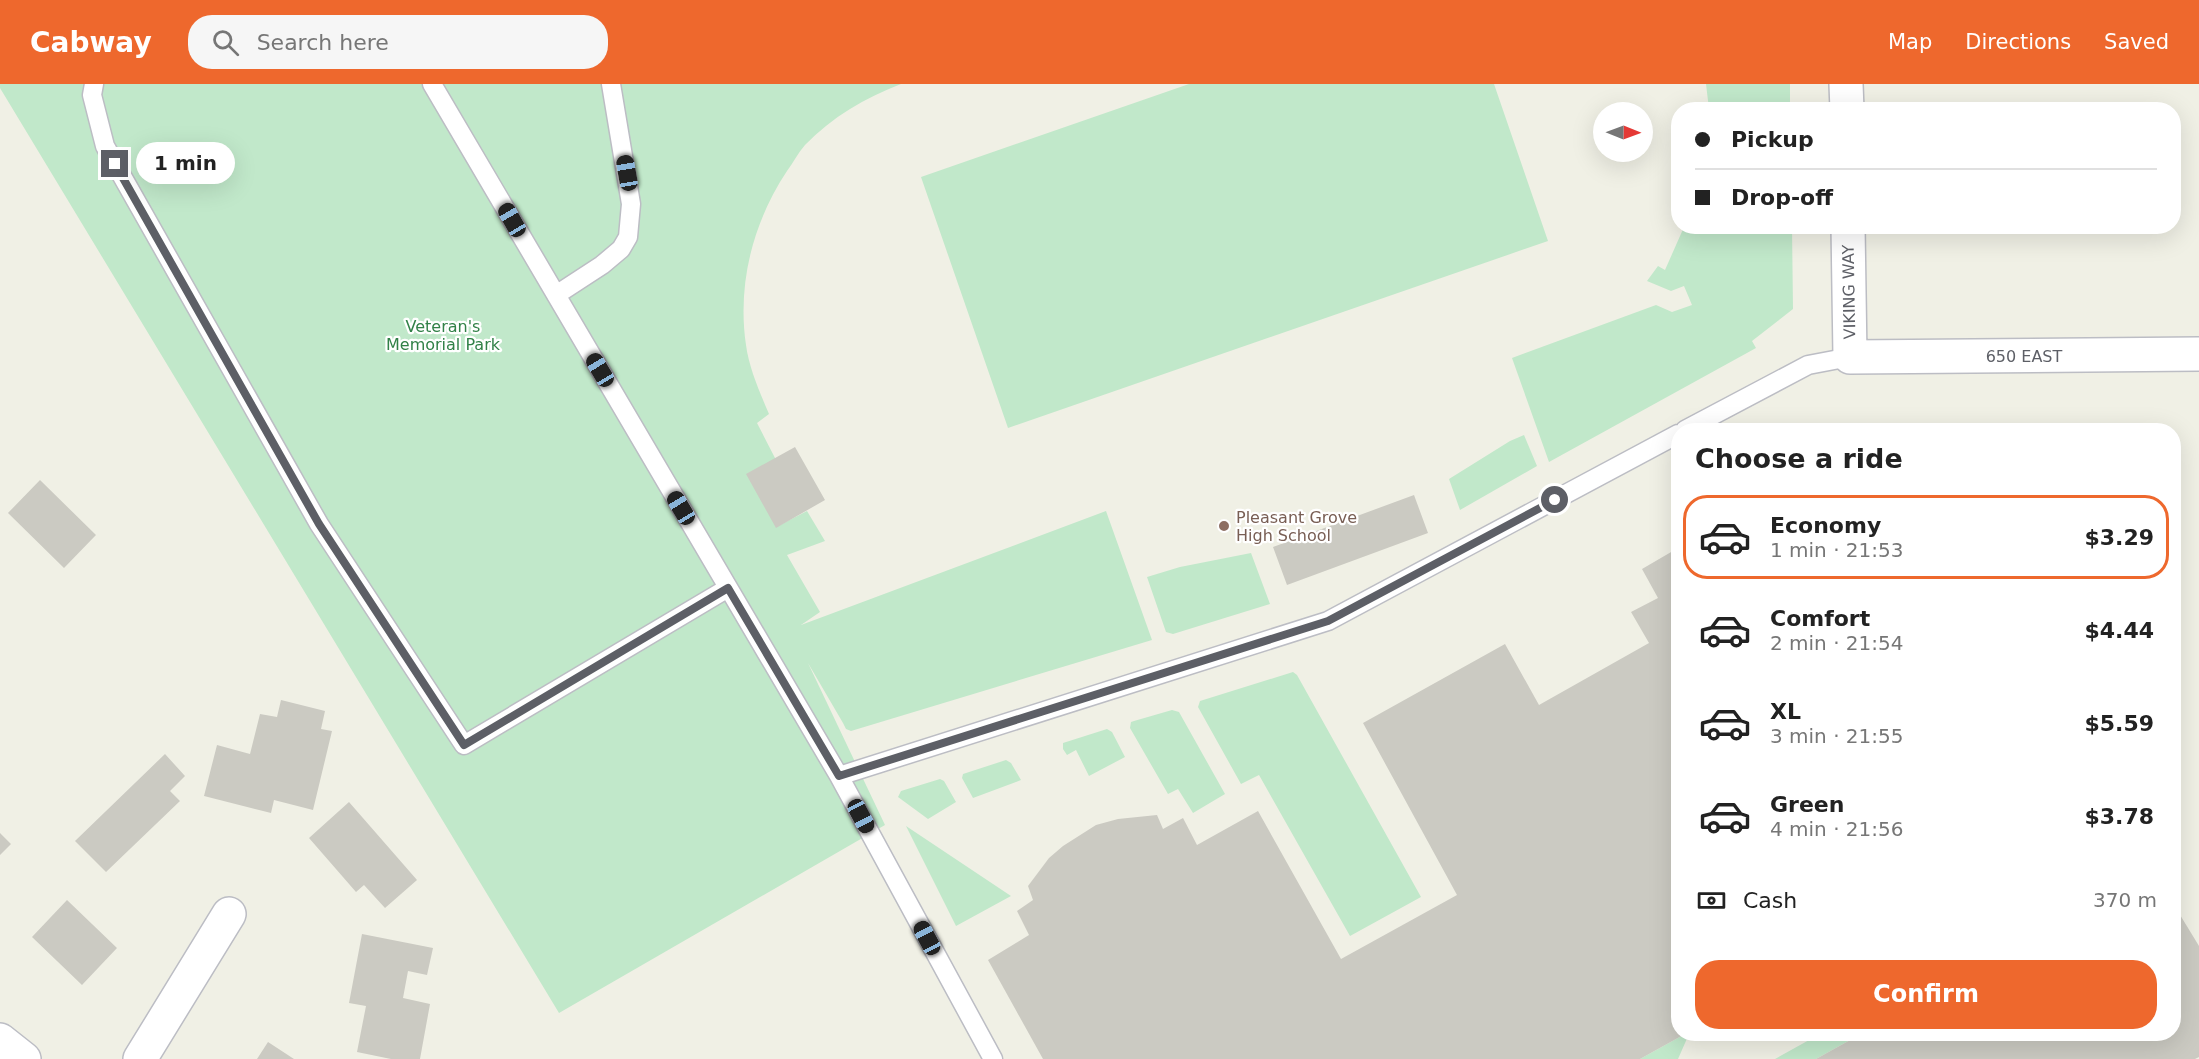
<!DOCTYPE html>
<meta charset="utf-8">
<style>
body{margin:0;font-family:"DejaVu Sans",sans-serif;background:#f6f6f6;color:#222;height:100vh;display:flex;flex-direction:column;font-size:22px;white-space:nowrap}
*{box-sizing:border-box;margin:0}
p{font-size:20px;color:#767676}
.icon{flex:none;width:33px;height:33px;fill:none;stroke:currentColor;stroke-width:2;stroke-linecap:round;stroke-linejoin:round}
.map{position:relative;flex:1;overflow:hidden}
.panel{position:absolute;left:1671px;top:339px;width:510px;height:618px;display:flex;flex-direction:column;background:#fff;border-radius:24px;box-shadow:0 6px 24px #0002}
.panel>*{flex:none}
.banner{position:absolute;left:1671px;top:18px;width:510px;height:132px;border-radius:24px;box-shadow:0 6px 24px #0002;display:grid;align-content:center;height:132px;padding:0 24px;background:#fff}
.needle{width:39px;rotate:91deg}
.fabs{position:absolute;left:1593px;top:18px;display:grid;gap:12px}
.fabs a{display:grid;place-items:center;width:60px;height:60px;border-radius:50%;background:#fff;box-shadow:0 6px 24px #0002;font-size:30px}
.end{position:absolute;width:27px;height:27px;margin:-14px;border:8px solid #5d5f66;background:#fff;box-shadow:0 0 0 3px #fff}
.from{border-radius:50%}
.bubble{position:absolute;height:42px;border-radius:21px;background:#fff;box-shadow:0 6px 24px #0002;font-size:20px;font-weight:600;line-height:42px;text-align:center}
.car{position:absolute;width:18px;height:36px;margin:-18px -9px;border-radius:8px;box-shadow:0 0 4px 2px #0007;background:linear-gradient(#222 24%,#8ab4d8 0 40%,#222 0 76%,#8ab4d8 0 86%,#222 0)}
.banner b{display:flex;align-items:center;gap:21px;height:57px;font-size:22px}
.banner b+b{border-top:2px solid #e0e0e0}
.banner i{width:15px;height:15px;background:#222}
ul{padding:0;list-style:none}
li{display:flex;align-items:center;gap:18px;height:84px;margin:0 12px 9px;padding:0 12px;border:3px solid transparent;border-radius:24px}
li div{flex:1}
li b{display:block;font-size:22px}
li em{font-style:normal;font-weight:600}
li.selected{border-color:#ee682d}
li>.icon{width:54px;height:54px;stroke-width:1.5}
h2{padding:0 24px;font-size:27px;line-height:72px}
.pay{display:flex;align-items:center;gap:15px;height:66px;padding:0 24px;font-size:22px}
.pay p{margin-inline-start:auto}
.primary-button{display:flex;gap:12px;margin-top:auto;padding:12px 24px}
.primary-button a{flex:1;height:69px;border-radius:24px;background:#ee682d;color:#fff;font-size:24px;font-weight:600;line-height:69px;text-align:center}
header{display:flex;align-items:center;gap:36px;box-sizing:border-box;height:84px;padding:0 30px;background:#ee682d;color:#fff}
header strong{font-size:28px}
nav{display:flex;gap:33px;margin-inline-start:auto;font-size:21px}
.search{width:420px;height:54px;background:#f6f6f6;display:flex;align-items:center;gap:15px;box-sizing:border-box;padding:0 21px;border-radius:24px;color:#767676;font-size:22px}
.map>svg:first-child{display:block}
</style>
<header>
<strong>Cabway</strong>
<div class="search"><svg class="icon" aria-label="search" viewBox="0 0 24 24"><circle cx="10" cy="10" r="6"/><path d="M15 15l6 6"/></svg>Search here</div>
<nav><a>Map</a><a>Directions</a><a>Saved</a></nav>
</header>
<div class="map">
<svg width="2199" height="975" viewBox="0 0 2199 975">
<rect width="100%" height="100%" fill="#f0f0e5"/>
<path fill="#c1e8ca" d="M0,0h901c-36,14 -69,33 -96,61 -7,8 -12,18 -18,26 -34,51 -50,113 -41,174 3,23 14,48 23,69l-12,9 18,35 1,69 31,-16 18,30 -38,14 33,57 -19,13 305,-114 46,129 -301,91 -5,-2 -3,-6 -35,-60 77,162 -326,188 -559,-925z
M1189,0h305l54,157 -540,187 -87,-251z
M1706,0h84v25h-81z
M1684,143h108l1,82 -41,32 4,7 -207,114 -37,-104 144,-53 16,7 20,-7 -8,-19 -13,5 -24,-10 11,-15 7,4z
M1524,351l13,31 -77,44 -11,-31 61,-38z
M1251,469l19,51 -97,30 -7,-2 -19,-55 33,-10z
M1293,588l4,3 124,222 -71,39 -91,-161 -18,9 -43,-77 2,-6z
M1172,626l7,2 46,82 -32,19 -15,-24 -10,5 -38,-66 1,-6 3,-1z
M1107,645l5,3 13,25 -36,19 -13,-26 -9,5 -4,-6v-6z
M1006,676l5,3 10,17 -48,18 -11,-20 1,-4z
M940,695l4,2 12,21 -28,17 -30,-22 3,-6z
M906,742l105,70 -55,30z
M1685,950h4l-11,25h-38z
M1820,950h41l-45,25h-41z"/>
<path fill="#cbcac2" d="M795,363l30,53 -49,28 -30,-54z
M40,396l56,55 -32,33 -56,-55z
M1414,411l14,38 -141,52 -14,-38z
M1678,464v486h7l-45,25h-597l-55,-99 41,-25 -12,-24 16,-11 -5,-14 21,-28 14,-12 33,-21 22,-6 39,-4 6,14 20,-11 14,27 61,-34 83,148 116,-64 -94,-172 142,-79 34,61 110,-62 -18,-31 27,-14 -16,-29z
M281,616l44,11 -4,18 11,2 -19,79 -39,-10 -3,13 -67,-17 13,-51 33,9 10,-40 17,3z
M165,670l20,22 -15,15 10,10 -74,71 -31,-31z
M349,718l68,78 -32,28 -21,-23 -8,7 -47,-54z
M0,749l11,11 -11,11z
M67,816l50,48 -35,37 -50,-48z
M2174,821l25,41v111l-4,2h-379l45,-25h313z
M362,850l71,14 -6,27 -19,-4 -5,27 27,6 -10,55h-29l-34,-7 9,-46 -17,-3z
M268,958l26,17h-37z"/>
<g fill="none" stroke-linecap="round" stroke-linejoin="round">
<g stroke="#bcbdc4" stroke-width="21">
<path id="lane" d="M94,0l-2,11 13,51 214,378 145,221 264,-157
M432,0l407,692 154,283
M556,211l46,-30 19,-16 7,-12 3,-33 -20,-120
M1685,346l123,-65 42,-8
M839,692l489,-155 350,-187"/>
</g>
<g stroke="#bcbdc4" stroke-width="36">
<path id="street" d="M1846,0l1,26
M1848,142l2,131 349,-3
M0,956l24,19
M140,975l89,-145"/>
</g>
<use href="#lane" stroke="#fff" stroke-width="18"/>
<use href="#street" stroke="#fff" stroke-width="33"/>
</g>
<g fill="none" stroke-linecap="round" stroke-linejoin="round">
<path stroke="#5d5f66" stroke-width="8" d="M115,80l204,360 145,221 264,-157 111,188 489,-155 227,-121"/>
</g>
<circle fill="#8d6e63" stroke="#fff" stroke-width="2" cx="1224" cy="442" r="6"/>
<g text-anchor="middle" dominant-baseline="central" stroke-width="4.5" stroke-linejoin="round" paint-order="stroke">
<g font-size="16" fill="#5d5f66" stroke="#fff">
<text transform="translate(1849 208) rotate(-91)">VIKING WAY</text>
<text x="2024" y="272">650 EAST</text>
</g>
<g font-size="16" fill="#318147" stroke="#fff">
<text x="443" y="242">Veteran's<tspan x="443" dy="18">Memorial Park</tspan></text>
</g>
<g font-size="16" fill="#785e54" stroke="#fff" text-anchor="start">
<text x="1236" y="433">Pleasant Grove<tspan x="1236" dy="18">High School</tspan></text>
</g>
</g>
</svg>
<div class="fabs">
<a><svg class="needle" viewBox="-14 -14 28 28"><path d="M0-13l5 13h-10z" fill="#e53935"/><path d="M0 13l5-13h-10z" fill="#767676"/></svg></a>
</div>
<i class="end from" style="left:1555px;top:416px"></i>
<i class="end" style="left:115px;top:80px"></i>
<div class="bubble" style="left:136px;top:58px;width:99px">1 min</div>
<i class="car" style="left:627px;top:89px;rotate:350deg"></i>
<i class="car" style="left:512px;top:136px;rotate:330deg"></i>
<i class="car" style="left:600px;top:286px;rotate:329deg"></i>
<i class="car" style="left:681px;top:424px;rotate:329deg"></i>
<i class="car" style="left:861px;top:732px;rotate:152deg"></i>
<i class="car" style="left:927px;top:854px;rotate:332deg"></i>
<div class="banner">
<b><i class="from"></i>Pickup</b>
<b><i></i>Drop-off</b>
</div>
<section class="panel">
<h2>Choose a ride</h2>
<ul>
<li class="selected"><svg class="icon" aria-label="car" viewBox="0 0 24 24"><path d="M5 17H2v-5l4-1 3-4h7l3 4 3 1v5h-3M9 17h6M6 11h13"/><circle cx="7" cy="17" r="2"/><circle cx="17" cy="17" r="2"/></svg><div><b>Economy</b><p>1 min · 21:53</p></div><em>$3.29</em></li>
<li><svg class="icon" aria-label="car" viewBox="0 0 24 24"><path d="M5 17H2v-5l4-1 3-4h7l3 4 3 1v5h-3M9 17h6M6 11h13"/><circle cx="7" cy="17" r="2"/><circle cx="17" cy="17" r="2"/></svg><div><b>Comfort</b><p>2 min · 21:54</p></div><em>$4.44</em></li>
<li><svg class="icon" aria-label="car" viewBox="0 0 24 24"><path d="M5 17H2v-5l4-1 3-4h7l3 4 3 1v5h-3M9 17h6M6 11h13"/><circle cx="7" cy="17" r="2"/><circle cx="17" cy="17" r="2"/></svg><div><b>XL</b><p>3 min · 21:55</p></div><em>$5.59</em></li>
<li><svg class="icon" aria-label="car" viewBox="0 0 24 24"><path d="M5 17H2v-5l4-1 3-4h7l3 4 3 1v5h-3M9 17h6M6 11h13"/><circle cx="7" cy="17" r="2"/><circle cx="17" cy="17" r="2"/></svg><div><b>Green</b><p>4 min · 21:56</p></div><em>$3.78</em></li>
</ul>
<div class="pay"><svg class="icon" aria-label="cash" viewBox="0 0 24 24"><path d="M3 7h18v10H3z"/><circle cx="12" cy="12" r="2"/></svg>Cash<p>370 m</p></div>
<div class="primary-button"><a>Confirm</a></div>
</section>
</div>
